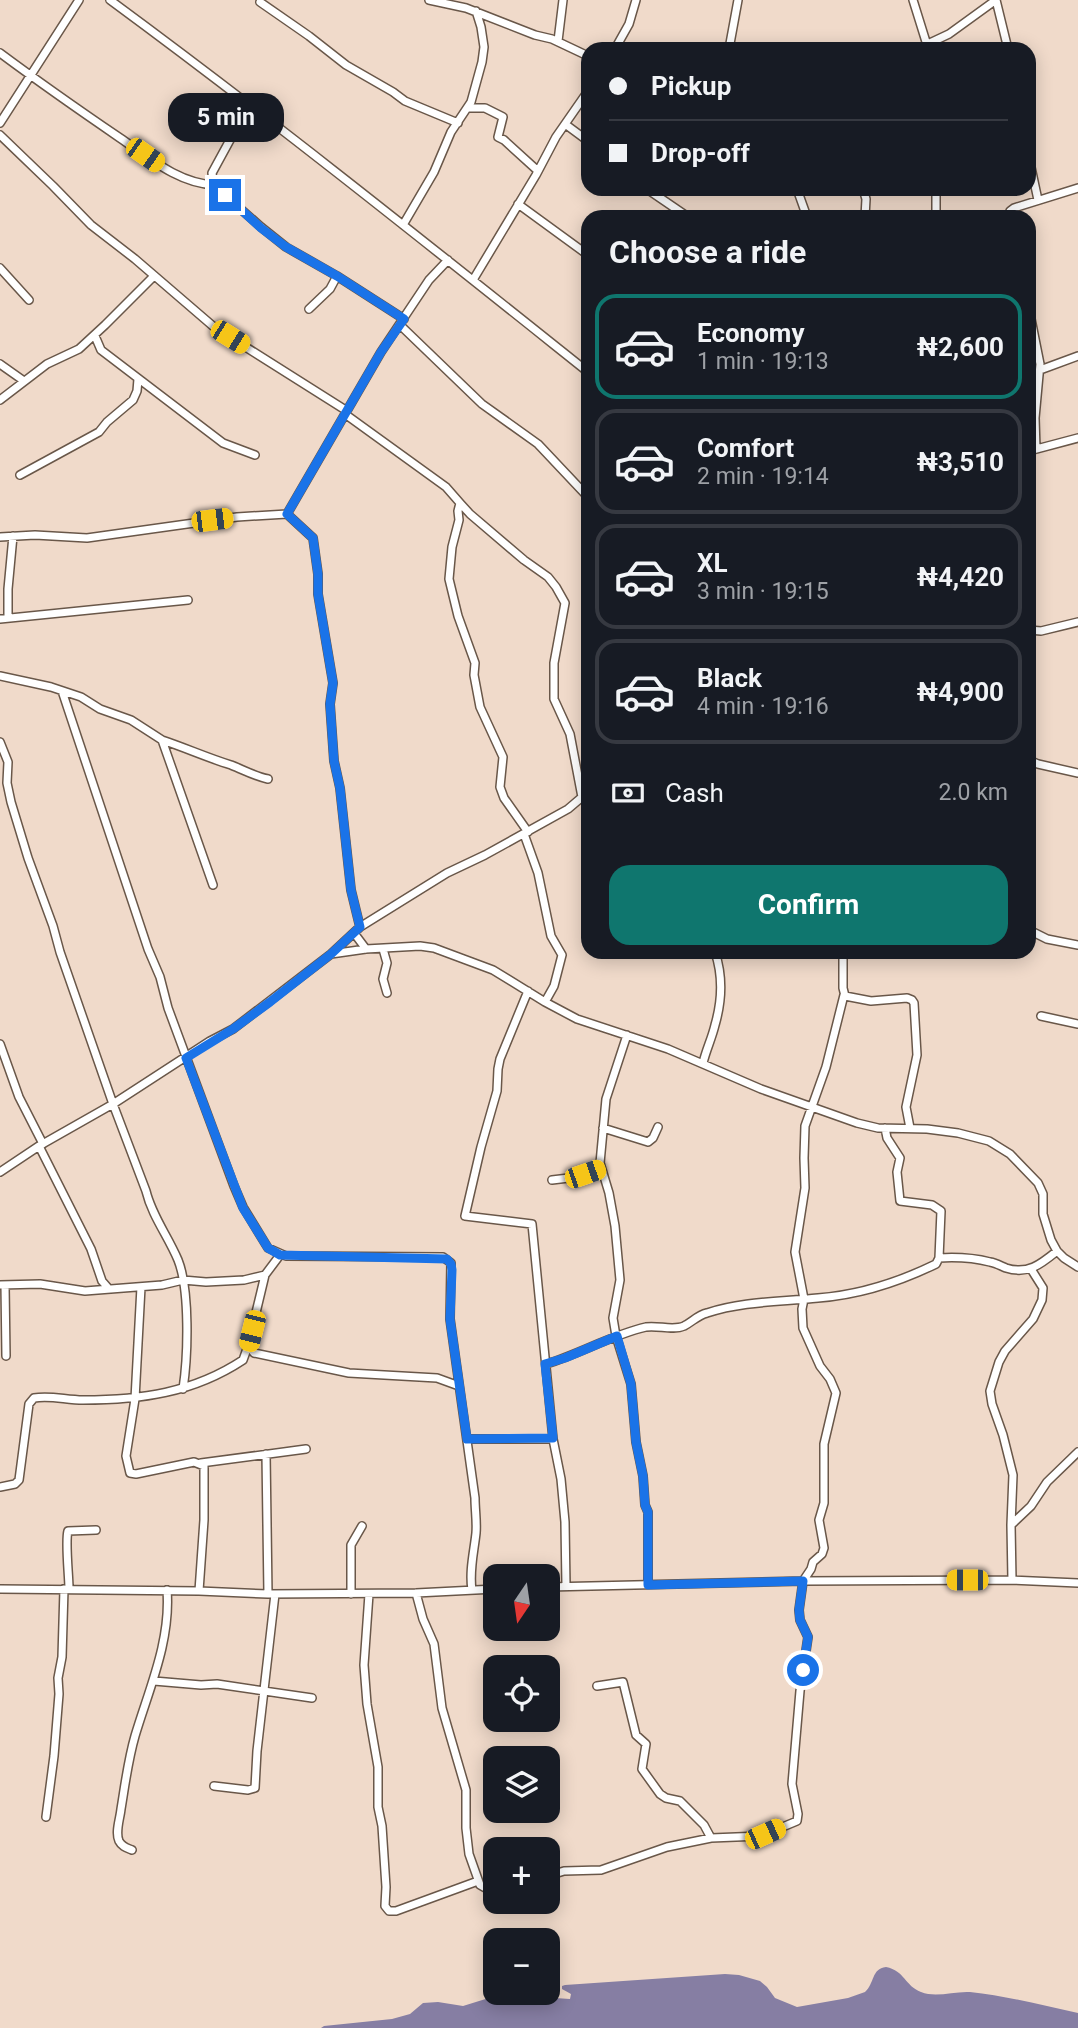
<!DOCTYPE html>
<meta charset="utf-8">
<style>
body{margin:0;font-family:Roboto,sans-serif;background:#20242c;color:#f1f3f6;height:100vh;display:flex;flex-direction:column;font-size:26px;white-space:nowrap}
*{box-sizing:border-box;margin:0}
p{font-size:23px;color:#9ea1a6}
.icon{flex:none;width:38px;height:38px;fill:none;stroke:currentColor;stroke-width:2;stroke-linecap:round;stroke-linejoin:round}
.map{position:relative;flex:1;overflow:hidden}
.side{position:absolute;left:581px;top:210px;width:455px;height:749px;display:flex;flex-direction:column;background:#171b24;border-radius:21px;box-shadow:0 4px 18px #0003}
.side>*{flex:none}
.guide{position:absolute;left:581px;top:42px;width:455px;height:154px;border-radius:21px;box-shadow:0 4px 18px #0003;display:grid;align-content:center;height:154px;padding:0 28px;background:#171b24}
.needle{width:46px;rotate:193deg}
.controls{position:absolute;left:483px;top:1564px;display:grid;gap:14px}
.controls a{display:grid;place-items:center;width:77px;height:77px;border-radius:14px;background:#171b24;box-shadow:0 4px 18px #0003;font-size:35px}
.end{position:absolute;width:32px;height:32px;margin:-16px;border:9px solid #1a73e8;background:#fff;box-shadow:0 0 0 4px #fff}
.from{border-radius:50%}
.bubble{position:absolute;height:49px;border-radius:21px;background:#171b24;box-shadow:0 4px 18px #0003;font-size:23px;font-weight:700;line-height:49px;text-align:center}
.car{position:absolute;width:21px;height:42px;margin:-21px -10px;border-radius:9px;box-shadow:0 0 5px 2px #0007;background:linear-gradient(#f5c518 24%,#345 0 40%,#f5c518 0 76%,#345 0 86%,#f5c518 0)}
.guide b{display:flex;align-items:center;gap:24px;height:66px;font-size:26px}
.guide b+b{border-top:2px solid #363941}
.guide i{width:18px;height:18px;background:#f1f3f6}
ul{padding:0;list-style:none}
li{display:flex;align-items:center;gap:21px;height:105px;margin:0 14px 10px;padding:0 14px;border:4px solid #363941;border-radius:21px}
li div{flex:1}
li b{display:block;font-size:26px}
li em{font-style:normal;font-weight:700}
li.selected{border-color:#0f766e}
li>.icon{width:63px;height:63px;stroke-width:1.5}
h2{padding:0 28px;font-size:32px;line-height:84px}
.pay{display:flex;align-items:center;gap:18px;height:77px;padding:0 28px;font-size:26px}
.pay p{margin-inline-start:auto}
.button{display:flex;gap:14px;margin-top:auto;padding:14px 28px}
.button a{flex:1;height:80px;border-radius:21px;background:#0f766e;color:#fff;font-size:28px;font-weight:700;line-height:80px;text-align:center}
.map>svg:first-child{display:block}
</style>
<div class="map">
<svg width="1078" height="2028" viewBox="0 0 1078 2028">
<rect width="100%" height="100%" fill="#f0daca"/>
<path fill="#867ea3" d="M886,1967c19,4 19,19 35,25 15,6 33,-1 49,0 36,4 72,13 108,21v15h-757l3,-2 68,-7 18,-5 13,-11 15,-1 25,4 29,-9 15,-2 31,7 17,-4 15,1 1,-5 -9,-5v-3l3,-1 160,-11 14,1 21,6 7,6 8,11 22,9 51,-9 17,-6c10,-9 6,-23 21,-25z"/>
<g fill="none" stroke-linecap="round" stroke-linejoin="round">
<g stroke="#695749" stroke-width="10">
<path id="minor" d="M110,0c163,120 320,246 478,372
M429,0l37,8 69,27 17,4 36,17
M913,0l14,45
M996,0l12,49
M260,2l49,34 37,29 47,27 12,9 53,22
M558,41l5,-41
M615,49l14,-25 7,-24
M729,49l9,-49
M917,49l32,-15 47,-34
M0,53c39,29 79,57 120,85 28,19 59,46 95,47
M249,105l-37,68 1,8 4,7 44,39 25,20 51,29 67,43
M468,108h17l18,9 -5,20 6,3 34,31
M0,123l79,-123
M565,124l23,17
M0,135l53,51 38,39 44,34 79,68 133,84
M1029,158l9,42
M647,189l41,28
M797,189l10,28
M863,189l3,10 -1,18
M936,189v28
M518,204l70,51
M1009,217l1,-6 4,-3 64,-20
M403,225l31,-53 17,-40 20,-30 11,-40 2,-15 -3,-20 -5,-16
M0,268l29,32
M473,280l63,-105 20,-38 32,-46
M309,309l21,-20 7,-13
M1029,309l11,55 -5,54 1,31
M400,325l82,79 56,40 50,53
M95,336l6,14 122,93 32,12
M0,364l24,17
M1040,370l38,-14
M0,400l47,-36 32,-15 26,-24 49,-49
M345,414l101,73 14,16 -2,8 1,9 -7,27 -3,32 9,37 17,47 -1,12 6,32 23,50 -3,30 4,11 24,34
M1029,451l49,-13
M20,475l79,-43 8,-10 26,-22 4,-9 1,-12
M460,503l10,11 54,46 24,17 8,10 9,16 -11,60v36l16,35 12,63
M287,514l26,24 5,36v20l15,89 -3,21 4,57 6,27 11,102 9,37
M0,537l35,-2 52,3 150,-21 50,-3 94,-162 48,-72 19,-20
M8,618v-29l5,-53
M0,619l188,-19
M1029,630l12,1 37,-9
M0,676l51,11 30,10 19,12 31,11 31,20 51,145
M62,691l86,258 12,28 8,31 66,178 9,21 25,41 18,8 157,1 8,6 -1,56 25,179c0,12 2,24 1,35 -2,19 -7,38 -4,57
M162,740c24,8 46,18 69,25 13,5 23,11 37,14
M0,742l8,20 -1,21 4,19 17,56 25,68 7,26 53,152 33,87c6,25 22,45 32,69 12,30 10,96 5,129
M1029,760l9,4 40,9
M524,834l14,39 13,63 11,19 -8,31 -9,16
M1029,930l18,9 31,6
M354,933l12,16
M383,949l4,14 -4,16 4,14
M843,952v36l2,8 26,5 36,-3 5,2 2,3 3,52 -11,52 4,21
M331,954l35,-5 54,-3 14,2 59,22 52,32 32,17 91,30 93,40 96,34 21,5 49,1 31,4 31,8 21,13 28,29 5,11v20l8,26 6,11 7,7 14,9
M528,991l-28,68 -2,10 -1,22 -16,56 -16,69 67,8 21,215 8,40 4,43 1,64
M1041,1016l37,8
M627,1035l-21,64 -6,64 9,30 6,33 5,54 -7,38 3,18 15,48 5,58 7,34 2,29 3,7v73
M0,1044l19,53 24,47
M703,1063c3,-13 9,-25 12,-38 7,-24 8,-49 0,-73
M603,1128l45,14 5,-4 5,-11
M885,1128l2,10 13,20 -3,14 3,29 32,4 9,6 -2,47c17,-1 35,0 51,4 6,1 11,4 16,6 22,7 35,-4 51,-17
M39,1146l52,103 11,32 7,8
M0,1172l39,-26 74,-42 97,-63 23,-12 98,-75 29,-27 87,-54 38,-18 83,-46 20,-17
M552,1180l25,-3 24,-8
M0,1285l40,-1 45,7 77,-6 21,-5 23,2 38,-2 21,-5
M5,1285l1,71
M141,1287l-6,112 -9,57 4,17 6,1 58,-12 10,4v54l-5,71
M248,1346l6,7 95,20 88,5 22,8
M546,1364c34,-10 65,-29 100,-37 12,-2 27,4 38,-1 8,-4 14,-11 23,-13 36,-12 74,-11 111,-15 40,-3 83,-17 118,-34l3,-6
M467,1439h86
M266,1454l2,140
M201,1463l105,-14
M0,1487l15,-3 4,-4 10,-76 5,-6c16,-3 32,2 49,2 57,0 110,-7 160,-40l5,-14 17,-71 15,-20
M1011,1525l2,-50 -10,-40 -11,-31 -2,-13 9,-29 6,-11 28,-32 9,-19 1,-12 -12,-19
M1012,1580l-1,-55 20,-19 16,-24 31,-30
M548,1587l255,-6 209,-1 66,3
M0,1589l199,2 69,3 148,-1 79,-4
M69,1589c0,-13 -4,-48 -1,-58l28,-1
M416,1593l7,26 11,25 8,64 24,82v38l3,26 11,31 7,4 8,-2
M351,1594v-49l11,-19
M369,1594l-5,71 3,39 11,63v40l4,19 4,61 -1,19 4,5h7l82,-30
M154,1681l47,4 16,-1 95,14
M597,1686l26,-4 13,53 10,9 -4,25 18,25 6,4 14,3 24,24 7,13
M214,1786l34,4 7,-2 2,-37 18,-157
M46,1817l8,-61 5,-62 -1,-16 4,-21 2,-68
M132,1850c-5,-2 -10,-3 -13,-9 -4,-9 1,-22 2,-32 4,-24 7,-49 14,-73 14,-47 36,-95 32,-146
M548,1876l16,-5 37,-1 66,-23 44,-9 50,-2 36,-15 1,-7 -6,-30 8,-93 8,-54 -8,-17 -1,-10 4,-29 8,-12 2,-7 9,-8 2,-6 -5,-28 5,-17v-59l12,-51 -6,-14 -10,-13 -17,-38 -1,-19 2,-10 -9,-47 10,-64 -1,-30 1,-32 21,-59 18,-72"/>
</g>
<use href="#minor" stroke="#fff" stroke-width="7"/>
</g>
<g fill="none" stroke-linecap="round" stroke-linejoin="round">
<path stroke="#1a73e8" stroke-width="9" d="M225,195l36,33 25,19 51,29 67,43 -23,33 -94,162 26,24 5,36v20l15,89 -3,21 4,57 6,27 11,102 9,37 -29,27 -61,48 -37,27 -47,29 57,150 25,40 12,7 167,4 4,5 1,6 -2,49 17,120 86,-1 -8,-74 20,-6 52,-22 14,48 5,58 7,34 2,29 3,7v73l155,-4 -4,29 1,10 8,17 -5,33"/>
</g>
</svg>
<div class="controls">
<a><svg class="needle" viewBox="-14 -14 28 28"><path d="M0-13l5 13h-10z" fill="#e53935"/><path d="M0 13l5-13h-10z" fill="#9ea1a6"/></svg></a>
<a><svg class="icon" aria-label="locate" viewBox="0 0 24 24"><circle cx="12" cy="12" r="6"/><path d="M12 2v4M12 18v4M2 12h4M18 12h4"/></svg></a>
<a><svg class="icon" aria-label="layers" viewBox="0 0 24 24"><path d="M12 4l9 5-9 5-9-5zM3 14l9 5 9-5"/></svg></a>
<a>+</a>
<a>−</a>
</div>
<i class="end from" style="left:803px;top:1670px"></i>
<i class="end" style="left:225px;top:195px"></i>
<div class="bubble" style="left:168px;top:93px;width:116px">5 min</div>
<i class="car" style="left:145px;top:155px;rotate:125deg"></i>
<i class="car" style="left:230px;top:337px;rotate:122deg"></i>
<i class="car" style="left:212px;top:520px;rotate:83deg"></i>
<i class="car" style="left:585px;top:1174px;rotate:71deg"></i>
<i class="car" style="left:252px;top:1331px;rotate:194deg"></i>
<i class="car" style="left:967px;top:1580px;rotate:270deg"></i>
<i class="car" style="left:765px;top:1834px;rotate:66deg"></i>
<div class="guide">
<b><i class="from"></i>Pickup</b>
<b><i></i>Drop-off</b>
</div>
<section class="side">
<h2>Choose a ride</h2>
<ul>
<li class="selected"><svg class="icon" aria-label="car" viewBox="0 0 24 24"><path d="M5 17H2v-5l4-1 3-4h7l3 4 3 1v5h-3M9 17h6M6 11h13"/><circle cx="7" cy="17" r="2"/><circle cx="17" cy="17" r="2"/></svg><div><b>Economy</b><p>1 min · 19:13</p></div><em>₦2,600</em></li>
<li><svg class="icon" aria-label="car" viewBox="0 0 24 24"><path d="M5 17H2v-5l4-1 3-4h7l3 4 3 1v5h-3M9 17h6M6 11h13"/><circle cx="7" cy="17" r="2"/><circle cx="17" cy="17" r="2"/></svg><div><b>Comfort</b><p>2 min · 19:14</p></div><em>₦3,510</em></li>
<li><svg class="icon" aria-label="car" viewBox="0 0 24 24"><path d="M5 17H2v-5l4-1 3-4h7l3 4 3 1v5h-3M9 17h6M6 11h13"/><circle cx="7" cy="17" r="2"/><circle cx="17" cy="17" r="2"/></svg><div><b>XL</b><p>3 min · 19:15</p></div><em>₦4,420</em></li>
<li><svg class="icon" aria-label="car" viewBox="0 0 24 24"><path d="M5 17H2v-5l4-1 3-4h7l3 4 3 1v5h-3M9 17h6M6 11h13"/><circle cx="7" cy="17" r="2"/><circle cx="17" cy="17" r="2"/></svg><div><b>Black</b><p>4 min · 19:16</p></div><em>₦4,900</em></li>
</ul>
<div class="pay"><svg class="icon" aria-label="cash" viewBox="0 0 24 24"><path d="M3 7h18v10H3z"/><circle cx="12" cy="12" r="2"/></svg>Cash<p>2.0 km</p></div>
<div class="button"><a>Confirm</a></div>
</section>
</div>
